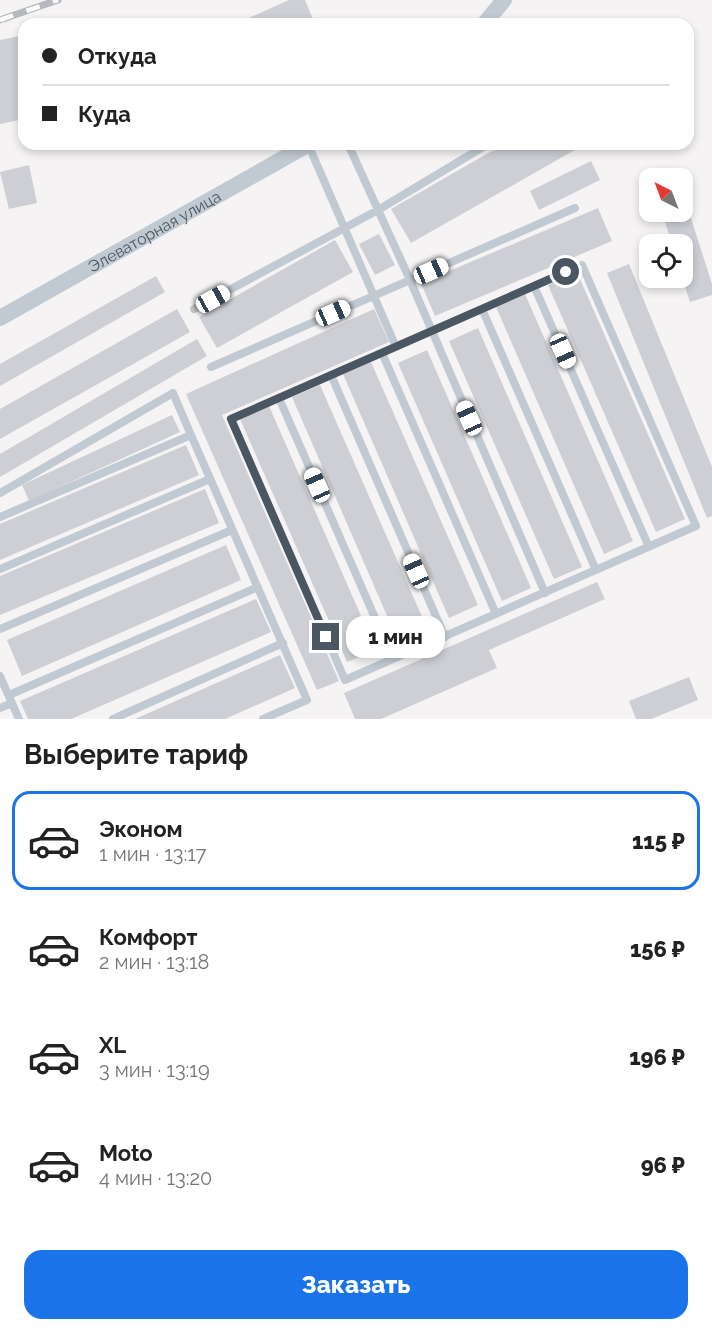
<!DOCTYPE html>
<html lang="ru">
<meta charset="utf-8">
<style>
body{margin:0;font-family:Raleway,sans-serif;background:#f6f6f6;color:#222;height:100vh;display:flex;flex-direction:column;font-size:22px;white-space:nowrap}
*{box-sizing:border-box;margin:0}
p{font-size:20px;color:#767676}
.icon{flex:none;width:33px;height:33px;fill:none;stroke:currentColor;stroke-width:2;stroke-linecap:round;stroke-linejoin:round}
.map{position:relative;height:719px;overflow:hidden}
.details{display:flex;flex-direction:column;background:#fff;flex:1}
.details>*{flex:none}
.top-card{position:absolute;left:18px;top:18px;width:676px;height:132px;border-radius:18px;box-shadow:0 3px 9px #0003;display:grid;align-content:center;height:132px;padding:0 24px;background:#fff}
.needle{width:39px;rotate:318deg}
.fabs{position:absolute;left:639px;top:168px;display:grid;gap:12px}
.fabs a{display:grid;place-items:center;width:54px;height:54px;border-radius:12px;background:#fff;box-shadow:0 3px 9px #0003;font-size:30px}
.end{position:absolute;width:27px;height:27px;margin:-14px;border:8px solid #4a5661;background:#fff;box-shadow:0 0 0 3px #fff}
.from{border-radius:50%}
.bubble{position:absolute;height:42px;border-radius:18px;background:#fff;box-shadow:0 3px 9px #0003;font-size:20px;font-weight:800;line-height:42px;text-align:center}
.car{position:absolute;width:18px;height:36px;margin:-18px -9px;border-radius:8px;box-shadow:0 0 4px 2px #0007;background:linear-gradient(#fff 24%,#345 0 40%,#fff 0 76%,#345 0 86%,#fff 0)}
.top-card b{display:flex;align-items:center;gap:21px;height:57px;font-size:22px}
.top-card b+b{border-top:2px solid #e0e0e0}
.top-card i{width:15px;height:15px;background:#222}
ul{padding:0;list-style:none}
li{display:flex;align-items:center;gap:18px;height:99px;margin:0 12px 9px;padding:0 12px;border:3px solid transparent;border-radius:18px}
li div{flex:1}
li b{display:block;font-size:22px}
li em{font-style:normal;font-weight:800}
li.on{border-color:#1a73e8}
li>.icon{width:54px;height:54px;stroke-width:1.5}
h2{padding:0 24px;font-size:27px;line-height:72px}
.action{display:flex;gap:12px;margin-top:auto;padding:12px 24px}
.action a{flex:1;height:69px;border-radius:18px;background:#1a73e8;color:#fff;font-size:24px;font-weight:800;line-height:69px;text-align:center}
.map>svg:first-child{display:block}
</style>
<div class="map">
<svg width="712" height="719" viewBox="0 0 712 719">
<rect width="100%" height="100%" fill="#f5f3f3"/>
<path fill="#cdcfd5" d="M289,0h16l10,24h-74l-1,-2z
M24,35v84l-24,5v-84z
M504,144h74l2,3 -169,96 -20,-34z
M591,161l9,19 -61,30 -9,-19z
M29,165l8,38 -28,6 -9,-37z
M683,193l29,91v11l-22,7 -8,-25v-33h-10l-10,-32h20z
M598,208l14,33 -177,75 -14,-33z
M379,234l16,31 -20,10 -16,-31z
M335,240l18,32 -136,76 -18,-31z
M629,264l83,203v49l-5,2 -100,-245z
M577,272l108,247 -29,13 -108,-247z
M156,276l9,16 -165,94v-22z
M525,294l108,247 -29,13 -108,-247z
M177,309l13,23 -190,107v-30z
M374,309l15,33 -167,73 117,266 -22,9 -131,-296z
M478,328l104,239 -28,12 -105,-238z
M197,339l10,17 -207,121v-23z
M427,350l104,238 -29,13 -104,-238z
M371,362l107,243 -29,13 -106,-244z
M320,385l107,243 -29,13 -106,-244z
M269,406l107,244 -29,12 -107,-243z
M172,415l8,17 -151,69 -7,-16z
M186,445l13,30 -199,85v-36z
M205,489l14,34 -219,92v-39z
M226,545l15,35 -219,96 -15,-36z
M597,582l8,17 -116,51 8,18 -116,51h-26l-11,-26z
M256,599l15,33 -200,87h-43l-8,-18z
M280,655l15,33 -70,31h-90z
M689,677l9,23 -47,19h-15l-7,-18z"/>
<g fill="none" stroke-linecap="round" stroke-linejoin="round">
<path stroke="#c1cad2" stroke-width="8" d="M308,144l88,203
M348,144l62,136 135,313
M582,265l114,261 -351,154 -114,-261z
M534,286l115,261
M194,309l184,-99 110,-66
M482,309l114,261
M382,353l114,261
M211,367l364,-159
M331,375l114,262
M279,398l114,261
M0,493l173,-100 18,42
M0,517l191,-82 116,265 -44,19
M0,569l210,-90
M0,629l232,-99
M0,676l19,43
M9,695l249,-108
M0,708l12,-5
M113,719l170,-76"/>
<g stroke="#c1cad2" stroke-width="16">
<path d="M484,24l20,-24"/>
<path id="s1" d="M0,318l309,-174"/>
</g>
<g stroke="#b5b8bd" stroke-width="7">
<path id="rail" d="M0,20l58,-20"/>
</g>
<use href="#rail" stroke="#fff" stroke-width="4.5" stroke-dasharray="14" stroke-linecap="butt"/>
</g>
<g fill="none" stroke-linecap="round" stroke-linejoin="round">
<path stroke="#4a5661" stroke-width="8" d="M326,637l-95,-218 335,-147"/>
</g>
<g text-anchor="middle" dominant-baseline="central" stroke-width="4.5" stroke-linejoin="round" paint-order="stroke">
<g font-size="16" fill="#4a5661" stroke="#fff">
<text stroke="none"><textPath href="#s1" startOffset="177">Элеваторная улица</textPath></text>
</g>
</g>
</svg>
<div class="fabs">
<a><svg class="needle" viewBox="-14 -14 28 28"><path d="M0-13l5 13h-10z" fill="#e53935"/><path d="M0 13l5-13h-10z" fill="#767676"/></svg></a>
<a><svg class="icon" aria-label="locate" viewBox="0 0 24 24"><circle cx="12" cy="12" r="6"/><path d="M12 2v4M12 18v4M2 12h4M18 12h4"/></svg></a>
</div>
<i class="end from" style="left:566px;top:272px"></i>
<i class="end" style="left:326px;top:637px"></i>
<div class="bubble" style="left:346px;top:616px;width:99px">1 мин</div>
<i class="car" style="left:431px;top:271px;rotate:66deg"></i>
<i class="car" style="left:213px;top:299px;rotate:61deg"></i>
<i class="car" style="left:333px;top:313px;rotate:66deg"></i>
<i class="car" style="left:563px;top:351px;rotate:156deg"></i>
<i class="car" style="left:469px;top:418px;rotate:336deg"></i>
<i class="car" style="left:317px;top:485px;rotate:336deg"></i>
<i class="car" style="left:416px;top:571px;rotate:336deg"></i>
<div class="top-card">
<b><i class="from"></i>Откуда</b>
<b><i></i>Куда</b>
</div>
</div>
<section class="details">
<h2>Выберите тариф</h2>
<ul>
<li class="on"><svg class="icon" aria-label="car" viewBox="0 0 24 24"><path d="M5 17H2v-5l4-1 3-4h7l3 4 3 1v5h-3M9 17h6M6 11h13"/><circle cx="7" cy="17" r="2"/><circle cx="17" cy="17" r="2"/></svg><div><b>Эконом</b><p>1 мин · 13:17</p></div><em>115 ₽</em></li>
<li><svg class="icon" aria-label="car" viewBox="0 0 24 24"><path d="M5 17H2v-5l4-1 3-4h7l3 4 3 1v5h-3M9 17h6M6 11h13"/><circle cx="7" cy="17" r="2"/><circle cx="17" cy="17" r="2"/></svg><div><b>Комфорт</b><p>2 мин · 13:18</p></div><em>156 ₽</em></li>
<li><svg class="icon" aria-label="car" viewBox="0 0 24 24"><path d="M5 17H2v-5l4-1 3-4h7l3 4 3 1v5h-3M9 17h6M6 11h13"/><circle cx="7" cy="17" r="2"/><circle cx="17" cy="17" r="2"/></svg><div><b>XL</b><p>3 мин · 13:19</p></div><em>196 ₽</em></li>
<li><svg class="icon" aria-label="car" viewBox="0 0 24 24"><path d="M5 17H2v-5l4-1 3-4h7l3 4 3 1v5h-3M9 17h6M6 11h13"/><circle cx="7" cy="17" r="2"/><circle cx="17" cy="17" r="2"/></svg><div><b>Moto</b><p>4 мин · 13:20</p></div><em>96 ₽</em></li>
</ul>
<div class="action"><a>Заказать</a></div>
</section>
